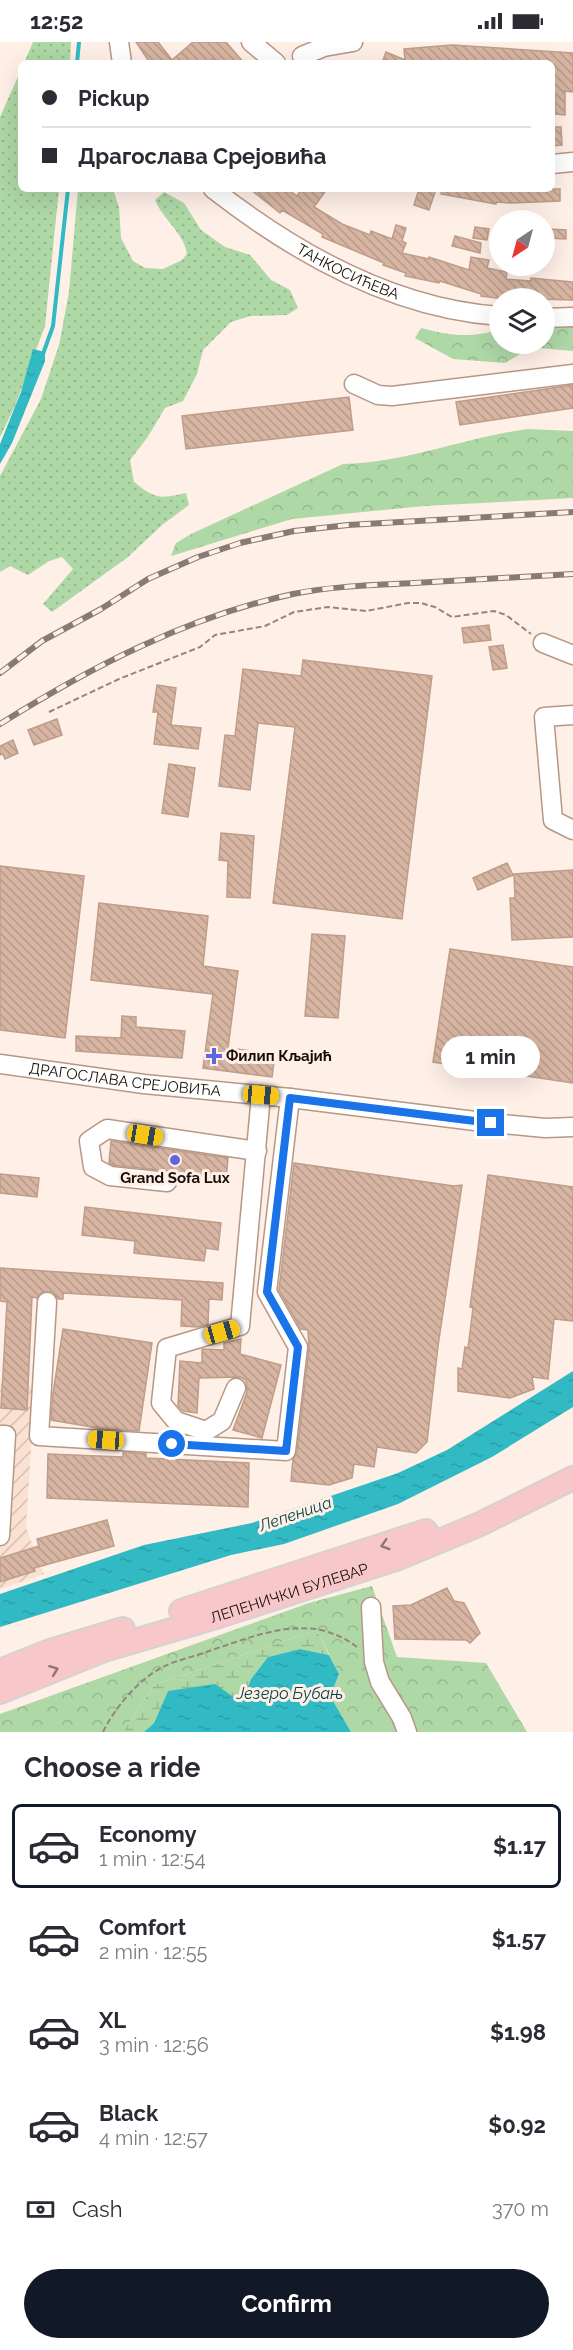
<!DOCTYPE html>
<meta charset="utf-8">
<style>
body{margin:0;font-family:Raleway,sans-serif;background:#f2f2f3;color:#2b2b33;height:100vh;display:flex;flex-direction:column;font-size:22px;white-space:nowrap}
*{box-sizing:border-box;margin:0}
p{font-size:20px;color:#7c7c81}
.icon{flex:none;width:33px;height:33px;fill:none;stroke:currentColor;stroke-width:2;stroke-linecap:round;stroke-linejoin:round}
.map{position:relative;height:1690px;overflow:hidden}
.sheet{display:flex;flex-direction:column;background:#fff;flex:1}
.sheet>*{flex:none}
.top-card{position:absolute;left:18px;top:18px;width:537px;height:132px;border-radius:9px;box-shadow:0 6px 24px #0002;display:grid;align-content:center;height:132px;padding:0 24px;background:#fff}
.needle{width:39px;rotate:216deg}
.fabs{position:absolute;left:489px;top:168px;display:grid;gap:12px}
.fabs a{display:grid;place-items:center;width:66px;height:66px;border-radius:50%;background:#fff;box-shadow:0 6px 24px #0002;font-size:30px}
.end{position:absolute;width:27px;height:27px;margin:-14px;border:8px solid #1a73e8;background:#fff;box-shadow:0 0 0 3px #fff}
.from{border-radius:50%}
.bubble{position:absolute;height:42px;border-radius:21px;background:#fff;box-shadow:0 6px 24px #0002;font-size:20px;font-weight:700;line-height:42px;text-align:center}
.car{position:absolute;width:18px;height:36px;margin:-18px -9px;border-radius:8px;box-shadow:0 0 4px 2px #0007;background:linear-gradient(#f5c518 24%,#345 0 40%,#f5c518 0 76%,#345 0 86%,#f5c518 0)}
.top-card b{display:flex;align-items:center;gap:21px;height:57px;font-size:22px}
.top-card b+b{border-top:2px solid #e1e1e2}
.top-card i{width:15px;height:15px;background:#2b2b33}
ul{padding:0;list-style:none}
li{display:flex;align-items:center;gap:18px;height:84px;margin:0 12px 9px;padding:0 12px;border:3px solid transparent;border-radius:9px}
li div{flex:1}
li b{display:block;font-size:22px}
li em{font-style:normal;font-weight:700}
li.on{border-color:#111827}
li>.icon{width:54px;height:54px;stroke-width:1.5}
h2{padding:0 24px;font-size:27px;line-height:72px}
.pay{display:flex;align-items:center;gap:15px;height:66px;padding:0 24px;font-size:22px}
.pay p{margin-inline-start:auto}
.cta{display:flex;gap:12px;margin-top:auto;padding:12px 24px}
.cta a{flex:1;height:69px;border-radius:36px;background:#111827;color:#fff;font-size:24px;font-weight:700;line-height:69px;text-align:center}
.status{display:flex;justify-content:space-between;align-items:center;height:42px;padding:0 30px;background:#fff;direction:ltr}
.status svg{height:16px;fill:currentColor}
.map>svg:first-child{display:block}
</style>
<div class="status"><b>12:52</b><svg viewBox="0 0 49 12"><path d="M0 12V9h3v3zM5 12V6h3v6zM10 12V3h3v9zM15 12V0h3v12zM26 1h20v11H26zM47 4h2v5h-2z"/></svg></div>
<div class="map">
<svg width="573" height="1690" viewBox="0 0 573 1690">
<defs>
<pattern id="industrial-furrows" width="10" height="10" patternUnits="userSpaceOnUse" patternTransform="scale(1.5)"><rect width="10" height="10" fill="#fae1d2"/><path d="M-1 1l2-2M0 10L10 0M9 11l2-2" fill="none" stroke="#d6c0b3"/></pattern>
<pattern id="grass-dots" width="8" height="8" patternUnits="userSpaceOnUse" patternTransform="scale(1.5)"><rect width="8" height="8" fill="#aed8a6"/><path d="M2 2h.1M6 6h.1" fill="none" stroke="#95b88d" stroke-width="1.8" stroke-linecap="round"/></pattern>
<pattern id="forest-crowns" width="20" height="18" patternUnits="userSpaceOnUse" patternTransform="scale(1.5)"><rect width="20" height="18" fill="#aed8a6"/><path d="M2 6a3 3 0 1 1 6 0M12 15a3 3 0 1 1 6 0" fill="none" stroke="#95b88d"/></pattern>
<pattern id="wetland-marsh" width="20" height="14" patternUnits="userSpaceOnUse" patternTransform="scale(1.5)"><rect width="20" height="14" fill="#aed8a6"/><path d="M1 5h8M5 5V1M11 12h8M15 12V8" fill="none" stroke="#95b88d"/></pattern>
<pattern id="water-ripples" width="26" height="14" patternUnits="userSpaceOnUse" patternTransform="scale(1.5)"><rect width="26" height="14" fill="#31bac4"/><path d="M2 4q2-2 4 0t4 0M15 11q2-2 4 0t4 0" fill="none" stroke="#2b9fa7"/></pattern>
<pattern id="building-back-hatch" width="6" height="6" patternUnits="userSpaceOnUse" patternTransform="scale(1.5)"><rect width="6" height="6" fill="#d7b5a2"/><path d="M-1 5l2 2M0 0l6 6M5-1l2 2" fill="none" stroke="#b89a8a"/></pattern>
</defs>
<rect width="100%" height="100%" fill="#feefe7"/>
<path fill="url(#industrial-furrows)" d="M0,1341l35,3 -9,142 18,46 -44,15z"/>
<path fill="url(#grass-dots)" d="M33,0h38l-1,21h-46z
M21,28v119h38l-14,137 -30,80 -15,31v-320z
M78,147h35l6,18 2,31 12,23 12,7 18,1 19,-9 5,-6c-3,-21 -23,-33 -32,-54l9,-8 20,11 17,27 24,17 25,8 21,25 19,10 8,18 -11,7 -37,1 -19,6 -28,28 -6,24 -14,27 -18,7 -18,30 -17,22 4,22c21,17 25,17 52,11l3,12 -27,20 -34,32 -76,55 -9,-8 30,-35 -11,-12 -13,4 -21,14 -18,-9 -10,6v-96l41,-77 18,-54 10,-53z"/>
<path fill="url(#forest-crowns)" d="M545,285h28v24l-34,-3 -17,5 -17,10 -52,-4 -38,-21 6,-10c31,8 47,10 78,2l1,14h44z
M528,387l45,2v67l-149,8 -132,13 -121,37 5,-13 15,-9 152,-70c63,-1 123,-27 185,-35z
M372,1544l25,71 89,6 41,69h-176l-22,-36 10,-22 -22,-44 -163,55 -31,47h-123v-18l309,-111z"/>
<path fill="url(#wetland-marsh)" d="M317,1588l12,25 -29,-6 -32,8 -17,22 -9,24 -74,-12 -14,32 -10,9h-21l31,-47z"/>
<path fill="url(#water-ripples)" d="M33,307l12,3v9l-33,82 -12,21v-20l21,-52z
M573,1329v36l-81,50 -94,47 -114,40 -53,11 -231,72v-33l144,-49 108,-22 146,-50 49,-23z
M300,1607l29,6 10,19 -9,22 21,36h-207l10,-9 14,-32 47,-7 27,19 9,-24 17,-22z"/>
<g fill="none" stroke-linecap="round" stroke-linejoin="round">
<path stroke="#31bac4" stroke-width="4" d="M77,21l2,-21
M43,312l10,-28 15,-137"/>
</g>
<path fill="url(#building-back-hatch)" stroke="#be9d8a" stroke-width="1.5" d="M136,0h22l14,18 21,-18h33l18,21h-28l-4,-4 -5,4h-57z
M452,3l121,8v39l-8,-1v24l-10,-1v-18h-3v-33h-170l4,-11 19,8 -1,-11z
M552,85h9l1,18 -10,1z
M250,147h37l10,7 5,-7h25l-13,18 28,17 28,11 1,-4 21,8 4,-14 10,3 -4,13 4,2 -4,10 27,6v-2l40,13 2,-13 18,3 -2,8 20,4 -1,7 25,2v-3l42,4v18l-77,-2 -15,-2v-2l-41,-13 -1,2 -34,-7 1,-3 -23,-8 1,-2 -62,-26 1,-3 -41,-24 -2,3z
M419,147h17l-7,21 -15,-5z
M442,147h118v12l-50,2 -14,-1v2l-55,-10z
M475,185l14,2 -2,11 -14,-2z
M548,187l18,1v9l-18,-1z
M455,194l26,7 -1,10 -28,-7z
M573,343v23l-113,17 -4,-23z
M349,355l4,33 -167,19 -4,-33z
M489,583l2,15 -27,3 -2,-15z
M503,603l4,23 -14,2 -4,-23z
M303,618l129,16 -30,243 -129,-16 22,-176 -37,-4 -8,67 -31,-4 6,-51 10,1 8,-67 58,7z
M157,643l19,3 -5,37 30,3 -3,21 -44,-5 4,-32h-5z
M57,677l5,16 -28,10 -6,-15z
M13,698l5,13 -13,6 -2,-5 -3,1v-9z
M169,722l26,4 -7,49 -26,-4z
M221,791l33,3 -4,62 -23,-1 1,-36 -9,-1z
M507,821l6,12 -35,15 -5,-12z
M0,824l84,10 -19,162 -65,-8z
M573,828v67l-61,3 -2,-42h5l-1,-24z
M99,861l109,13 -5,50 35,5 -10,77 47,6 -3,23 -69,-9 10,-74 -122,-14z
M312,892l33,2 -7,82 -33,-2z
M450,907l123,18v116l-140,-21z
M122,974l14,1v10l49,4 -3,27 -106,-7v-15l45,2z
M111,1099l117,17 -2,23 -50,-5 -8,-5 -55,-6 -4,-2z
M294,1121l160,23 8,-1 -24,161 -11,96 -11,11 -39,-6 -3,20 -20,-3 -2,14 -23,7 -38,-4 2,-22 4,-7 12,-104 -1,-18 -7,-1 -22,-39z
M0,1132l39,4 -2,19 -37,-4z
M488,1133l85,12v134l-19,-2 -6,60 -16,-2 2,12 -24,9 -52,-7v-23l4,1 3,-22 3,1 5,-40 -3,-1z
M85,1165l136,16 -3,27 -12,-2 -2,13 -70,-8 1,-12 -53,-6z
M0,1226l223,15 -1,17 -13,-1 -1,25 -10,3 -17,-1 1,-26 -119,-7v6h-5l-5,-7h-10l-6,6 -5,-1 -5,113 -26,-2 6,-106 -7,-1z
M63,1287l89,14 -13,88 -35,-2 -53,-9 2,-27z
M241,1297l-1,15 41,11 -19,73 -29,-8 14,-38 -1,-12 -6,-3 -41,1 -2,35 -14,-2 -5,-5 2,-45 22,2v-14l22,1v-7z
M123,1410l23,2v4l103,5 -1,44 -201,-9 1,-44 75,3z
M107,1478l7,26 -80,22 1,3 -35,11v-24l39,-12 -2,-7z
M447,1546l7,13 10,2 16,30 -10,10 -4,-3 -71,-1 -2,-33 18,-1z"/>
<g fill="none" stroke-linecap="round" stroke-linejoin="round">
<g stroke="#b89785" stroke-width="21">
<g id="minor">
<path d="M119,0l3,21"/>
<path d="M251,0l25,21"/>
<path d="M302,14l22,-9 29,-5"/>
<path d="M552,122l21,-2"/>
<path id="s1" d="M213,147c82,64 180,120 287,127"/>
<path d="M544,276l29,-1"/>
<path d="M354,342l24,11 14,1 181,-22"/>
<path d="M543,601l30,12"/>
<path d="M573,673l-29,2 9,103 20,10"/>
<path id="s2" d="M0,1022l144,20 146,14 201,25 54,5 28,-1"/>
<path d="M167,1140l-57,-6 -17,-9 -4,-26 18,-12 150,22"/>
<path d="M47,1260l-8,134 247,15 12,-104 -31,-55 23,-194"/>
<path d="M236,1346l-14,33 -16,10 -30,-10 -15,-18 6,-55 73,-22 21,-231"/>
<path d="M0,1393h6l-6,101"/>
<path d="M371,1565l3,55 6,20 22,36 5,14"/>
</g>
</g>
<g stroke="#d5d3d2" stroke-width="26">
<g id="major">
<path d="M181,1569l245,-80"/>
<path d="M0,1629l50,-20 73,-22"/>
<path id="s3" d="M0,1650l104,-42 115,-34 177,-57 82,-34 95,-47"/>
</g>
</g>
<path stroke="#94867f" stroke-width="2" stroke-dasharray="6 3" stroke-linecap="butt" d="M49,670l70,-33 81,-32 15,-12 50,-9 29,-14 34,-5 38,4 42,-8h13l14,4 17,10 42,-6 12,4 25,19
M103,1690c11,-23 35,-52 58,-64 14,-8 33,-11 48,-17 49,-16 101,-40 148,-4"/>
<use href="#minor" stroke="#fff" stroke-width="18"/>
<use href="#major" stroke="#f7c7ca" stroke-width="22"/>
<g stroke="#887b74" stroke-width="6">
<path id="rail" d="M0,631l42,-32 59,-32 47,-30 50,-22 42,-14 54,-12 54,-6 225,-13
M0,682c91,-57 187,-107 293,-130 40,-8 81,-9 121,-11 53,-3 106,-6 159,-9"/>
</g>
<use href="#rail" stroke="#feefe7" stroke-width="4" stroke-dasharray="11" stroke-linecap="butt"/>
</g>
<defs><path id="oneway-chevron" d="M-2-3.5L2.5 0L-2 3.5" fill="none" stroke-width="1.6" stroke-linecap="round" stroke-linejoin="round" transform="scale(1.5)"/></defs>
<g stroke="#937372">
<use href="#oneway-chevron" transform="translate(385 1503) rotate(163)"/>
<use href="#oneway-chevron" transform="translate(54 1628) rotate(-21)"/>
</g>
<g fill="none" stroke-linecap="round" stroke-linejoin="round">
<path stroke="#1a73e8" stroke-width="8" d="M172,1402l114,7 12,-104 -31,-55 23,-194 201,25"/>
</g>
<g fill="#5f66de" stroke="#feefe7" stroke-width="2">
<path d="M211 1005h6v6h6v6h-6v6h-6v-6h-6v-6h6z"/>
<circle cx="175" cy="1118" r="6"/>
</g>
<g text-anchor="middle" dominant-baseline="central" stroke-width="6" stroke-linejoin="round" paint-order="stroke">
<g font-size="15" fill="#180d06" stroke="#feefe7">
<text stroke="none"><textPath href="#s1" startOffset="159">ТАНКОСИЋЕВА</textPath></text>
<text stroke="none"><textPath href="#s2" startOffset="126">ДРАГОСЛАВА СРЕЈОВИЋА</textPath></text>
<text stroke="none"><textPath href="#s3" startOffset="306">ЛЕПЕНИЧКИ БУЛЕВАР</textPath></text>
</g>
<g font-size="15" font-weight="bold" fill="#180d06" stroke="#feefe7" text-anchor="start">
<text x="226" y="1014">Филип Кљајић</text>
<text x="175" y="1136" text-anchor="middle">Grand Sofa Lux</text>
</g>
<g font-size="16" font-style="italic" fill="#074448" stroke="#feefe7">
<text transform="translate(295 1472) rotate(-19)">Лепеница</text>
<text x="290" y="1651">Језеро Бубањ</text>
</g>
</g>
</svg>
<div class="fabs">
<a><svg class="needle" viewBox="-14 -14 28 28"><path d="M0-13l5 13h-10z" fill="#e53935"/><path d="M0 13l5-13h-10z" fill="#7c7c81"/></svg></a>
<a><svg class="icon" aria-label="layers" viewBox="0 0 24 24"><path d="M12 4l9 5-9 5-9-5zM3 14l9 5 9-5"/></svg></a>
</div>
<i class="end from" style="left:172px;top:1402px"></i>
<i class="end" style="left:491px;top:1081px"></i>
<div class="bubble" style="left:441px;top:994px;width:99px">1 min</div>
<i class="car" style="left:261px;top:1053px;rotate:95deg"></i>
<i class="car" style="left:145px;top:1093px;rotate:99deg"></i>
<i class="car" style="left:222px;top:1290px;rotate:74deg"></i>
<i class="car" style="left:106px;top:1398px;rotate:274deg"></i>
<div class="top-card">
<b><i class="from"></i>Pickup</b>
<b><i></i>Драгослава Срејовића</b>
</div>
</div>
<section class="sheet">
<h2>Choose a ride</h2>
<ul>
<li class="on"><svg class="icon" aria-label="car" viewBox="0 0 24 24"><path d="M5 17H2v-5l4-1 3-4h7l3 4 3 1v5h-3M9 17h6M6 11h13"/><circle cx="7" cy="17" r="2"/><circle cx="17" cy="17" r="2"/></svg><div><b>Economy</b><p>1 min · 12:54</p></div><em>$1.17</em></li>
<li><svg class="icon" aria-label="car" viewBox="0 0 24 24"><path d="M5 17H2v-5l4-1 3-4h7l3 4 3 1v5h-3M9 17h6M6 11h13"/><circle cx="7" cy="17" r="2"/><circle cx="17" cy="17" r="2"/></svg><div><b>Comfort</b><p>2 min · 12:55</p></div><em>$1.57</em></li>
<li><svg class="icon" aria-label="car" viewBox="0 0 24 24"><path d="M5 17H2v-5l4-1 3-4h7l3 4 3 1v5h-3M9 17h6M6 11h13"/><circle cx="7" cy="17" r="2"/><circle cx="17" cy="17" r="2"/></svg><div><b>XL</b><p>3 min · 12:56</p></div><em>$1.98</em></li>
<li><svg class="icon" aria-label="car" viewBox="0 0 24 24"><path d="M5 17H2v-5l4-1 3-4h7l3 4 3 1v5h-3M9 17h6M6 11h13"/><circle cx="7" cy="17" r="2"/><circle cx="17" cy="17" r="2"/></svg><div><b>Black</b><p>4 min · 12:57</p></div><em>$0.92</em></li>
</ul>
<div class="pay"><svg class="icon" aria-label="cash" viewBox="0 0 24 24"><path d="M3 7h18v10H3z"/><circle cx="12" cy="12" r="2"/></svg>Cash<p>370 m</p></div>
<div class="cta"><a>Confirm</a></div>
</section>
